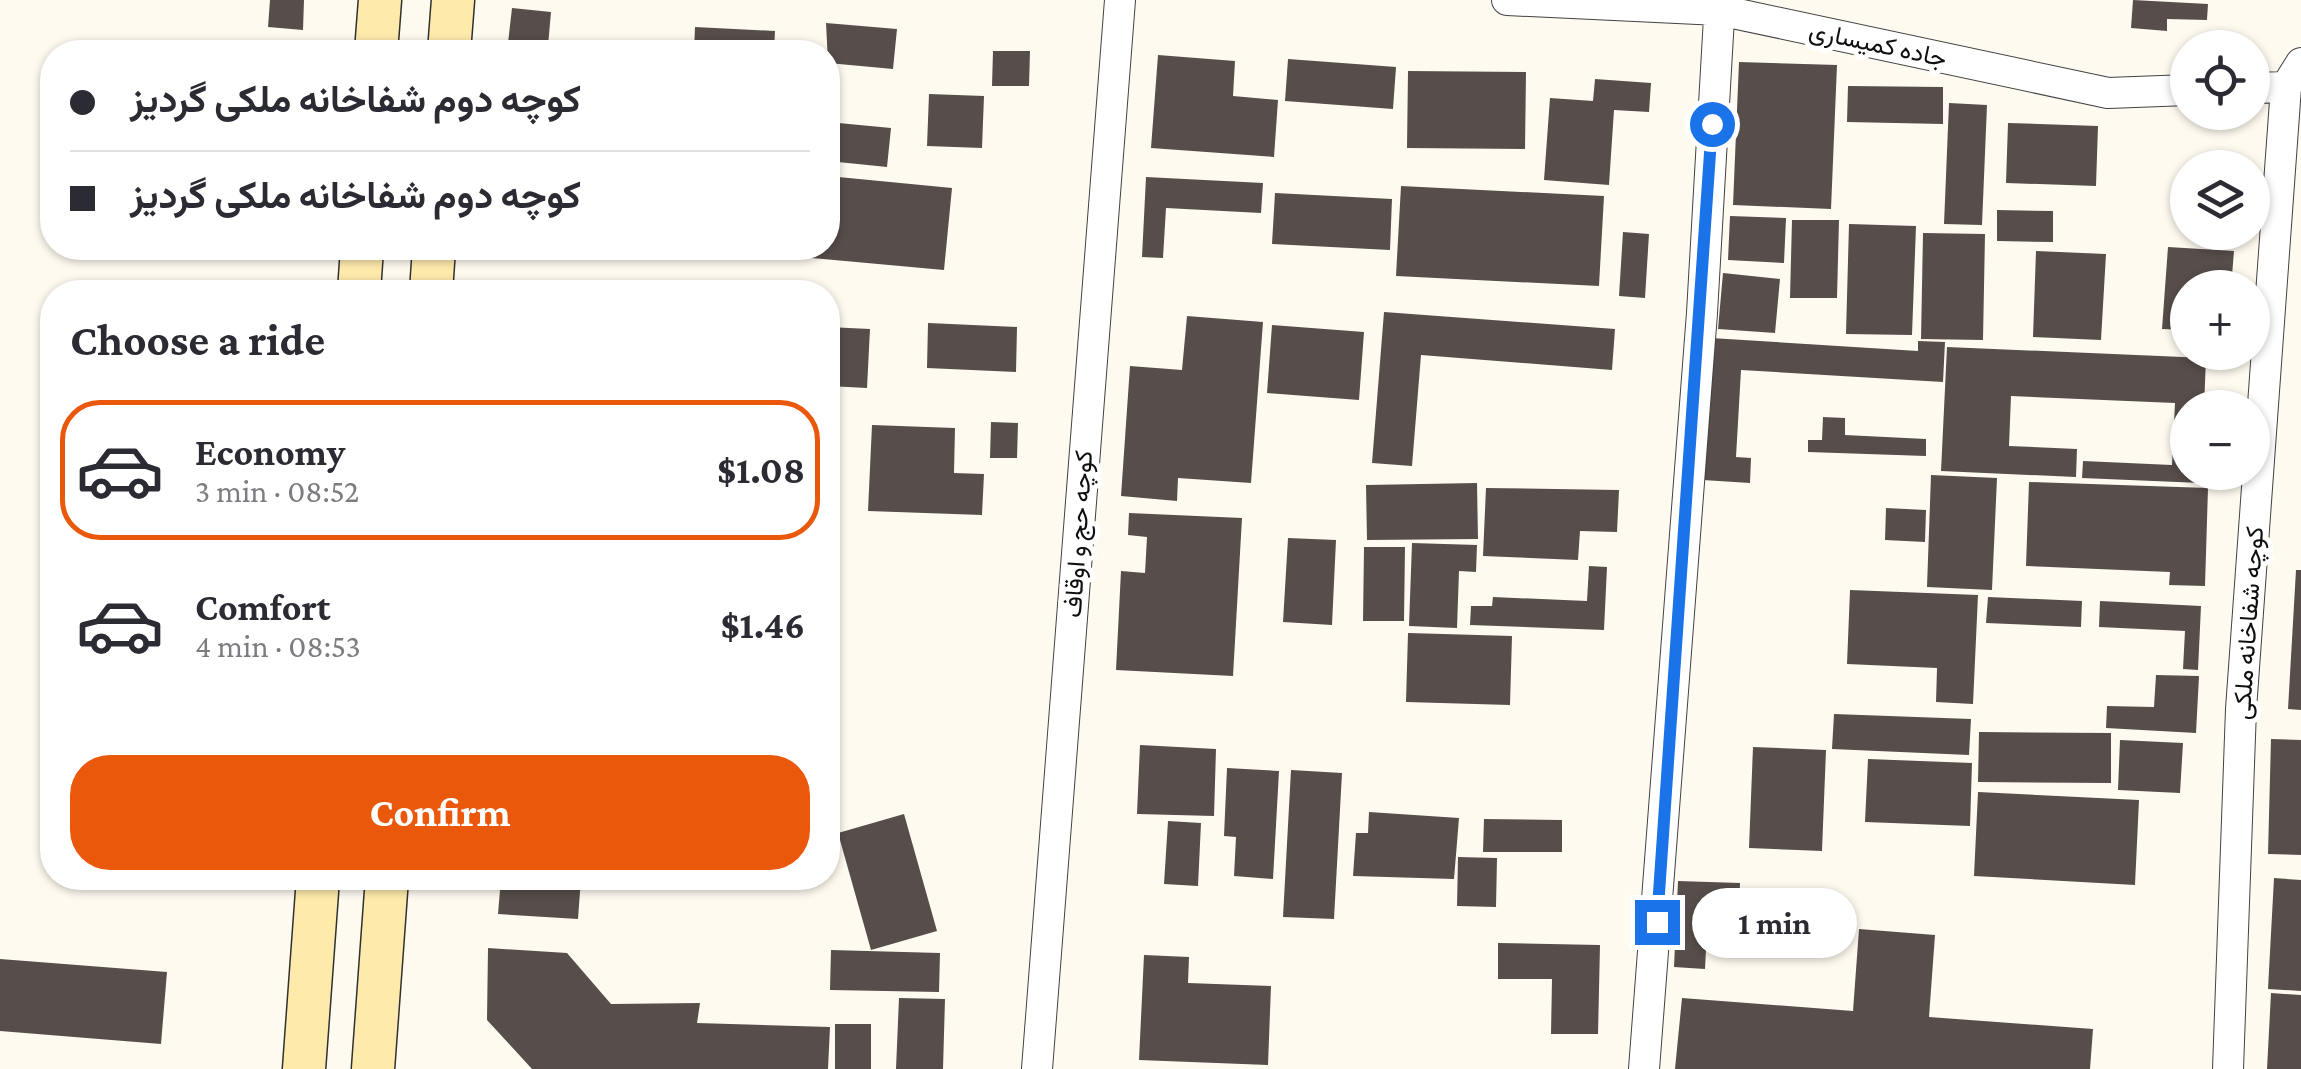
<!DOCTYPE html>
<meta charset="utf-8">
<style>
body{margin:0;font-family:"Crimson Pro",Vazirmatn,serif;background:#f2f2f3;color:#2b2b33;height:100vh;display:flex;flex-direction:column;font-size:38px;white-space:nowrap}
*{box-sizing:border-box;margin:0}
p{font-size:32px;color:#7c7c81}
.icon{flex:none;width:55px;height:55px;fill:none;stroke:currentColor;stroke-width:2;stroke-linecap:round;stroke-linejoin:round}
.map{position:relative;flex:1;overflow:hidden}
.drawer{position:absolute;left:40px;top:280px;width:800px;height:610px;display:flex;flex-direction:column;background:#fff;border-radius:40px;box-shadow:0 2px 8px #0004}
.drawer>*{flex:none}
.guide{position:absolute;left:40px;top:40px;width:800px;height:220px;border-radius:40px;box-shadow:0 2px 8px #0004;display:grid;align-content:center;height:220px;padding:0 30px;background:#fff}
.buttons{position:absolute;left:2170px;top:30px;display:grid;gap:20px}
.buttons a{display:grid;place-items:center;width:100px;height:100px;border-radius:50%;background:#fff;box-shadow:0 2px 8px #0004;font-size:50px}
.end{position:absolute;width:45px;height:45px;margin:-22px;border:12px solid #1a73e8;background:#fff;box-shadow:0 0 0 5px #fff}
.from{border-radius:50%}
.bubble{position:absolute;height:70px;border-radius:35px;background:#fff;box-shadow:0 2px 8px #0004;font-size:32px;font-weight:700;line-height:70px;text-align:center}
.guide b{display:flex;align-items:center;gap:35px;height:95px;font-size:38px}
.guide b+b{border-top:2px solid #e1e1e2}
.guide i{width:25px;height:25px;background:#2b2b33}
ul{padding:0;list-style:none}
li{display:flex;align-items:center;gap:30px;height:140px;margin:0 20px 15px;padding:0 10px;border:5px solid transparent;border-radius:40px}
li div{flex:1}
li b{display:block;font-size:38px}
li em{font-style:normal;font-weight:700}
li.active{border-color:#ea580c}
li>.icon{width:90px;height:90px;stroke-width:1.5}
h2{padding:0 30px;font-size:45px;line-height:120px}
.button{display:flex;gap:20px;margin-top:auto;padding:20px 30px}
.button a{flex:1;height:115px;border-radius:40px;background:#ea580c;color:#fff;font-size:40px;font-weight:700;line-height:115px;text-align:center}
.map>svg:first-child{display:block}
</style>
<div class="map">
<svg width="2301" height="1069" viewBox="0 0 2301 1069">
<rect width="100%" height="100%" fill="#fffaf0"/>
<path fill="#574e4b" d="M270,0h34l-1,30 -35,-3z
M2133,0l75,4 -1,16 -40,-1v12l-36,-3z
M512,8l39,4 -3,34 -40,-3z
M826,23l71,6 -4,40 -65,-6z
M695,27l80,4 -1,21h-80z
M993,51h37l-1,35h-37z
M1158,55l77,6 -2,35 45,4 -4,57 -123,-9z
M1288,59l108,8 -3,42 -108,-8z
M1739,62l98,3 -6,144 -98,-4z
M1408,71l118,1 -1,77 -118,-1z
M1595,79l56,4 -2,29 -35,-2 -5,75 -65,-5 6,-82 43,3z
M1848,86l95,1v37l-96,-2z
M929,94l55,2 -2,52 -55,-2z
M1949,103l38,2 -5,120 -38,-1z
M828,122l63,6 -4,39 -59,-6z
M2008,123l90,3 -2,60 -90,-3z
M828,176l124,12 -8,82 -143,-13 1,-9h26z
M1146,177l117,6 -2,30 -95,-5 -3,50 -21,-1z
M1401,186l203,10 -5,90 -203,-10z
M1275,193l117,6 -2,51 -118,-6z
M1997,210l56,1v31l-56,-1z
M1730,216l56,2 -2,45 -56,-3z
M1792,220h47l-2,78h-47z
M1849,224l67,2 -4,109 -66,-1z
M1623,232l26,2 -4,64 -26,-2z
M1923,233l62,1 -2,106 -62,-1z
M2168,247l66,4 -3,37h-43v42l-26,-1z
M2036,251l70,3 -5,86 -68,-3z
M1723,273l57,6 -5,54 -57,-4z
M1384,312l231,17 -3,41 -191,-15 -9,111 -40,-3z
M1187,316l76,6 -12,161 -73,-5 -1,23 -56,-5 9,-130 52,4z
M928,323l89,4 -1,45 -89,-4z
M1272,325l92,7 -5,68 -92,-7z
M828,327l42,2 -3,59 -39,-2z
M1711,338l207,13v-10l27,1 -2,40 -202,-12 -5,87 15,1 -1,25 -47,-3z
M1947,347l259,11 -2,50h-16v64h13v11l-119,-5 1,-17 89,4 3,-62 -164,-7 -2,50 68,3 -1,28 -135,-6z
M1823,417l22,1v17l81,4v17l-118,-4v-12h14z
M991,422l27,1 -1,35h-27z
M872,425l83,3 -1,45 30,1 -2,41 -114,-4z
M1931,475l66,3 -5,112 -65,-3z
M2029,482l179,6 -3,98 -36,-1 1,-13 -144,-6z
M1477,483l1,56 -111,1 -1,-55z
M1486,488l133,2 -2,42 -37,-1 -2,29 -95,-4z
M1886,508l40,2 -1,32 -40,-2z
M1129,513l113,5 -9,158 -117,-6 5,-99 24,2 2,-36 -19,-2z
M1288,538l48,2 -4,85 -49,-3z
M1412,543l65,2 -1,27 -17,-1 -2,57 -48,-2z
M1364,547h41l-1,74h-41z
M1589,566l18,1 -3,63 -134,-5 1,-19h21l1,-9 94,4z
M2296,570h5v140l-13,-1z
M1850,590l128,5 -5,109 -37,-2 1,-34 -90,-4z
M1988,597l94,4 -1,26 -95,-4z
M2100,601l101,5 -3,64 -15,-1 2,-38 -86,-4z
M1408,633l104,3 -2,69 -104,-3z
M2156,675l43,1 -3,57 -90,-5 1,-22 47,1z
M1834,714l137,5 -2,36 -137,-6z
M1979,732l132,1v50l-133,-1z
M2271,739l30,1v115l-33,-1z
M2120,740l63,3 -3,50 -62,-3z
M1140,745l76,4 -2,67 -77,-2z
M1753,747l73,3 -4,101 -73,-3z
M1868,759l104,4 -2,63 -105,-4z
M1227,768l52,3 -6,108 -39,-3 2,-39 -12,-1z
M1291,770l51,3 -8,146 -51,-2z
M1978,792l161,8 -4,85 -161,-9z
M1369,812l90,6 -5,61 -101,-3 3,-43h12z
M904,814l33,117 -66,19 -33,-117z
M1484,819l78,1v32h-79z
M1168,821l33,2 -3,63 -34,-2z
M1458,857l39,1 -1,49 -39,-1z
M501,878h80l-3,41 -80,-5z
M2274,878l27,2v111l-33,-2z
M1678,881l62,2 -1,29 -31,-1 -3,58 -31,-2z
M1742,895l94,2 -1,34 -94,-2z
M1859,929l76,6 -6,82 164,12 -3,40h-415l7,-71 171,13z
M1498,943l102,2 -2,89h-47l1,-55h-54z
M488,948l79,5 44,51 89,-1 -3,20 133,4 -2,42h-296l-45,-49z
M831,950l109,3 -1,39 -109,-2z
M1144,955l45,2 -1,26 83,3 -3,79 -129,-5z
M0,959l167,13 -6,72 -161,-13z
M2271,993l30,2v74h-34z
M899,998l46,1 -2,70h-47z
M835,1024h36v45h-36z"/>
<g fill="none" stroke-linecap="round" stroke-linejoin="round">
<g stroke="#424242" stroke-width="32">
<path id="street" d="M1507,0l212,10 389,83 80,-3
M2252,88l34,-1
M1037,1069l83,-1069
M1644,1069l58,-756 18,-313
M2228,1069l13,-360 45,-622 15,-24"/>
</g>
<g stroke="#313131" stroke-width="45">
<path id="secondary" d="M376,52l4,-52
M449,52l4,-52
M359,292l3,-44
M431,292l3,-44
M304,1069l14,-191
M373,1069l14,-191"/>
</g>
<use href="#street" stroke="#fff" stroke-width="30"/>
<use href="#secondary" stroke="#feebac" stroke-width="42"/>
</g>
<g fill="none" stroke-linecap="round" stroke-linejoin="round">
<path stroke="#1a73e8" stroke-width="12" d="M1657,922l55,-798"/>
</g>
<g text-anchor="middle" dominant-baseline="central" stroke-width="10" stroke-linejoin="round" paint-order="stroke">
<g font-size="25" fill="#0f0f0f" stroke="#fff">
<text transform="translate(1878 44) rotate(12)">جاده کمیساری</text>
<text transform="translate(1078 534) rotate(-86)">کوچه حج و اوقاف</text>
<text transform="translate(2248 623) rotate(-86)">کوچه شفاخانه ملکی</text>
</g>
</g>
</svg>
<div class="buttons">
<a><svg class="icon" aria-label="locate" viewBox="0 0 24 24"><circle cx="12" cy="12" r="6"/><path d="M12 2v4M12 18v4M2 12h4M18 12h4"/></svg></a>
<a><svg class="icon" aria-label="layers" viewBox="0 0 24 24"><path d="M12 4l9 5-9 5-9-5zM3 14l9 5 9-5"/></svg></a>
<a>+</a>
<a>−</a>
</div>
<i class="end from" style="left:1712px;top:124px"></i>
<i class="end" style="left:1657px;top:922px"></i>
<div class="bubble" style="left:1692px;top:888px;width:165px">1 min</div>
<div class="guide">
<b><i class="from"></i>کوچه دوم شفاخانه ملکی گردیز</b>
<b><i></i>کوچه دوم شفاخانه ملکی گردیز</b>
</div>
<section class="drawer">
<h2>Choose a ride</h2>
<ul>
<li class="active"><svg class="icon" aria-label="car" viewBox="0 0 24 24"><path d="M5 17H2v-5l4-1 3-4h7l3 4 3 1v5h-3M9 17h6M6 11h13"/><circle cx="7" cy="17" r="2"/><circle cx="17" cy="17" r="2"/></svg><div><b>Economy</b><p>3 min · 08:52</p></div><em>$1.08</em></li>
<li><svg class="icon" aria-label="car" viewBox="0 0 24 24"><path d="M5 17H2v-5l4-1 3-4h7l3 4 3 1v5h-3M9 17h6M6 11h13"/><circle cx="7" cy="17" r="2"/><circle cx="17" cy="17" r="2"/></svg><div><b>Comfort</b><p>4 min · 08:53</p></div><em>$1.46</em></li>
</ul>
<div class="button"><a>Confirm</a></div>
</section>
</div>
